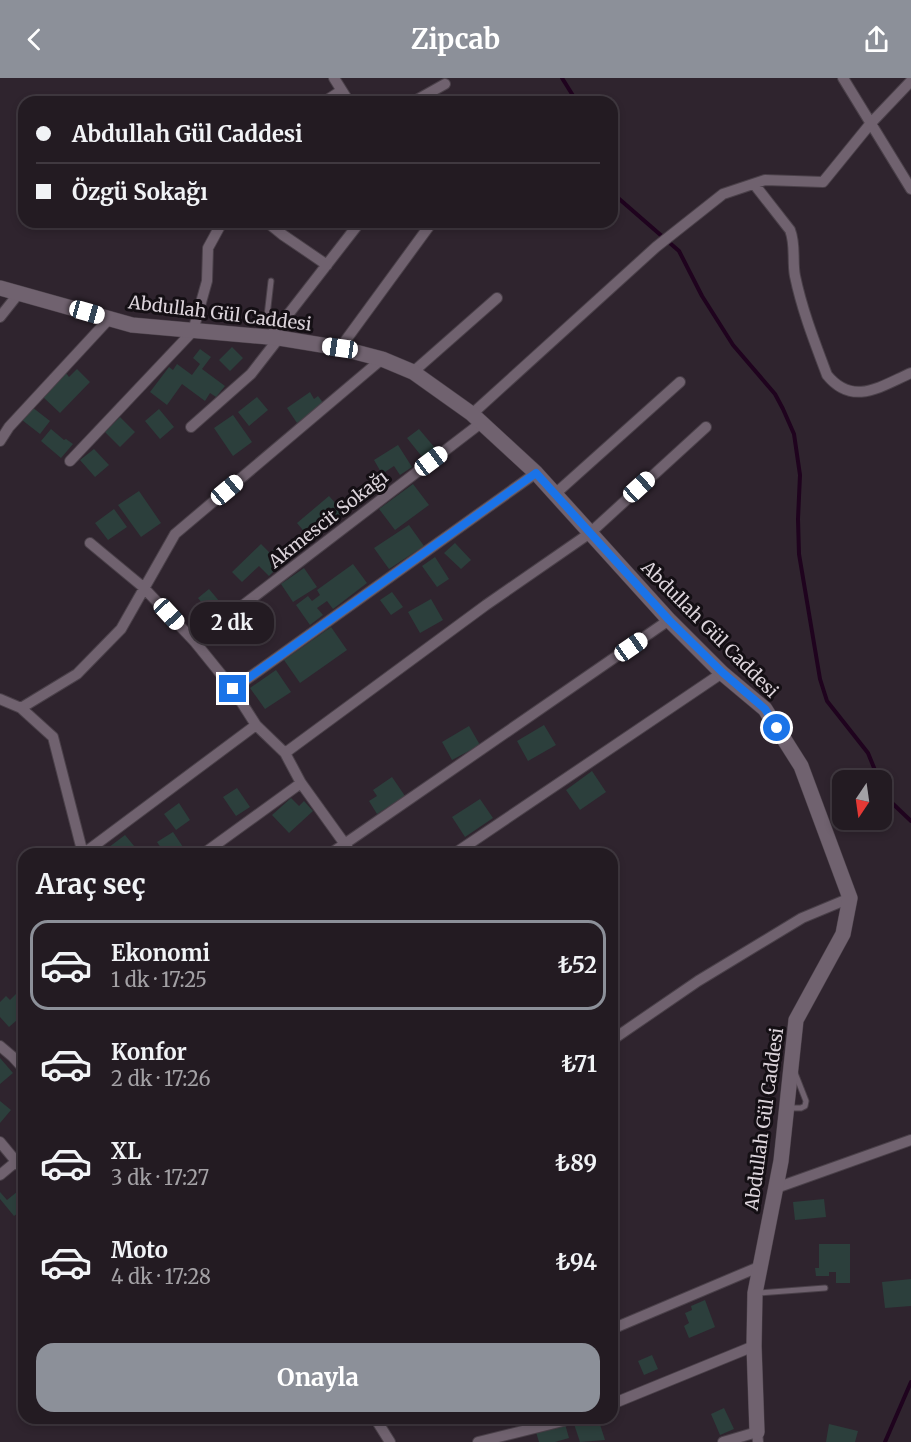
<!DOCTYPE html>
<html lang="tr">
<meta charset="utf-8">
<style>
body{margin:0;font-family:Merriweather,serif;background:#2f282f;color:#f1f3f6;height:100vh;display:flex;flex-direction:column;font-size:22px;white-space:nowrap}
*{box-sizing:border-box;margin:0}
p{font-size:20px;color:#a3a1a5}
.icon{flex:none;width:33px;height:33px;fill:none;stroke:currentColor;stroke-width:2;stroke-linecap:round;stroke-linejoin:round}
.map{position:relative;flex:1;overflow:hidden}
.side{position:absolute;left:18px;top:770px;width:600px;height:576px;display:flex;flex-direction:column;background:#231b22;border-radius:18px;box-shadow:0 3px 9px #0003,0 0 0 2px #403940}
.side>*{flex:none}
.guide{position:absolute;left:18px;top:18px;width:600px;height:132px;border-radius:18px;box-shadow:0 3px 9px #0003,0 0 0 2px #403940;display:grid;align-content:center;height:132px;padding:0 18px;background:#231b22}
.needle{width:39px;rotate:193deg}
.tools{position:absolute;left:832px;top:692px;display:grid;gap:12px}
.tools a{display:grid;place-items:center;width:60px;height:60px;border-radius:12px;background:#231b22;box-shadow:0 3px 9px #0003,0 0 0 2px #403940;font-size:30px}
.end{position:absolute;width:27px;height:27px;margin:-14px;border:8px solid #1a73e8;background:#fff;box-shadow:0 0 0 3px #fff}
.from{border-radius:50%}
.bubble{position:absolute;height:42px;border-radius:18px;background:#231b22;box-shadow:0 3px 9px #0003,0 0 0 2px #403940;font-size:20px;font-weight:700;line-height:42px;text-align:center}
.car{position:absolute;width:18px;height:36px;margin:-18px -9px;border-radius:8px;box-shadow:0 0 4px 2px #0007;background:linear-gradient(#fff 24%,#345 0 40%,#fff 0 76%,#345 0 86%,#fff 0)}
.guide b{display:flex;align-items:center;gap:21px;height:57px;font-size:22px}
.guide b+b{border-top:2px solid #403940}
.guide i{width:15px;height:15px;background:#f1f3f6}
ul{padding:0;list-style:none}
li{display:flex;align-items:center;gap:18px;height:90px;margin:0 12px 9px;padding:0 6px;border:3px solid transparent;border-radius:18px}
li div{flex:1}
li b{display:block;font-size:22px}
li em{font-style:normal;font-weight:700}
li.active{border-color:#8c9099}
li>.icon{width:54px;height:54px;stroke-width:1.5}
h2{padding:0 18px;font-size:27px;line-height:72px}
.primary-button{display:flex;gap:12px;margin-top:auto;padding:12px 18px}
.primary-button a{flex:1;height:69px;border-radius:18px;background:#8c9099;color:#fff;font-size:24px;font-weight:700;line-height:69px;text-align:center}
header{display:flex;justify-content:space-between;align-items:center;height:78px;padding:0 18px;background:#8c9099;color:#fff;font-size:27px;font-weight:700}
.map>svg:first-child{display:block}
</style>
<header><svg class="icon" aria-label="back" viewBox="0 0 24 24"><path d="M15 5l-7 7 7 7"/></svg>Zipcab<svg class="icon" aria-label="share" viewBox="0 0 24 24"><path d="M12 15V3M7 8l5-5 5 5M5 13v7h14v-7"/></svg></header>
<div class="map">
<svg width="911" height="1364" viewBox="0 0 911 1364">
<rect width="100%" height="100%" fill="#2f242e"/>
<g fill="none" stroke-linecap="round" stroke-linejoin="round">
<path stroke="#1f031e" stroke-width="4" d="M562,0l15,24
M612,106l5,13 62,54 23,45 31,49 42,49 8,15 11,25 6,41 -2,44 1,35 21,125 7,22 41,52 11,27
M882,709l9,15 20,19
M885,1364l26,-60"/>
</g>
<path fill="#2c3f3c" d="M232,269l11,11 -13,13 -11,-11z
M200,271l11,8 -9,12 23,17 -9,11 -6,-4 -5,8 -23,-17 -15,21 -17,-13 19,-25 4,3 4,-6 15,11 8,-11 -7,-6z
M77,291l13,13 -30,31 -17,-16 23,-24 3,4z
M310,314l4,7 4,-3 6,8 -27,19 -10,-15z
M257,319l11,13 -19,16 -11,-14z
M32,329l18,14 -10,13 -18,-14z
M159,331l15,18 -14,12 -15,-18z
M233,337l19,27 -19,14 -19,-28z
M120,339l15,15 -15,15 -15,-15z
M51,351l13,11 2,-1 7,5 -12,14 -20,-17z
M419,351l16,19 -12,10 -16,-20z
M398,367l14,22 -12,8 -6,-9 -12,8 -8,-14z
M94,371l15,16 -14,12 -15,-17z
M413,406l16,21 -34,25 -16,-21z
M139,413l22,32 -20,14 -23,-32z
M329,418l16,18 -33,27 -15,-18z
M114,431l13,18 -19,13 -13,-17z
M409,447l15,21 -35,23 -15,-21z
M455,465l16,17 -10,9 -17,-16z
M261,466l9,9 4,-4 11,11 -16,16 -10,-10 -17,16 -10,-10z
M435,479l14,22 -12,8 -15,-21z
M353,486l14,19 -34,26 -6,-8 -10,7 6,7 -13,10 -14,-20 12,-9 4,5 8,-6 -3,-5z
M304,490l13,19 -24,15 -12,-18z
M209,511l16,19 -12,9 -15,-19z
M392,514l11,15 -12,8 -11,-15z
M431,521l12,21 -23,13 -12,-21z
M257,523l18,20 -22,19 -18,-21z
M331,549l16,23 -47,33 -16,-23z
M276,592l15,22 -26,17 -15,-21z
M544,647l12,20 -28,16 -11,-20z
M469,648l11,19 -28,15 -10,-18z
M592,693l14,21 -26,18 -14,-20z
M392,699l13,19 -28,18 -8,-13 8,-5 -4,-6z
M237,710l13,19 -14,9 -13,-19z
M291,720l8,8 5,-5 9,10 -24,22 -17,-18z
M480,721l13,19 -28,19 -13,-20z
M179,725l11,17 -14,10 -12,-16z
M173,754l10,15 -11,7h-7l-8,-12z
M125,757l14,17 -39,2z
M18,914l6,6v16l-15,13 -9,-10v-15l6,-6 4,4z
M0,980l13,15 -13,11z
M0,1023l11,9 -11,13z
M23,1109l1,22 -10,7 -14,-17v-7l7,8z
M824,1121l2,18 -31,3 -2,-18z
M819,1166h31v39h-14v-11h-7v4h-13l-1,-8h4z
M911,1201v27l-26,2 -3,-26z
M705,1222l10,27 -26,11 -5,-12 5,-3 -4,-10 7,-3 -1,-4z
M652,1277l6,14 -14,6 -6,-14z
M724,1330l10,21 -14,6 -9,-21z
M593,1340h5l7,22 -25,2 -6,-18z
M565,1346l4,14 -14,4h-16l-3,-10z
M829,1346l29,7 -3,11h-29z"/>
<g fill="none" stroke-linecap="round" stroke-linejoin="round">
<g stroke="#4a4049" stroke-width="7">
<path id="lane" d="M271,203l-4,35 6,18
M788,1030h13l4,-2 1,-5 -11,-28
M758,1215l67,-5"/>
</g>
<g stroke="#4a4049" stroke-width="12">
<path id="street" d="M334,0l15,24
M843,0l68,111
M324,24l17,-11
M413,24l32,-18
M754,106l36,46c6,15 2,31 5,46 7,34 20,67 32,99 26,32 54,11 84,-2
M267,144l16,13 44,30
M0,239l19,-24
M272,260l1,-4 87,-112
M340,270l90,-123 6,-3
M413,294l84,-74
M472,336l184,-167 67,-53 42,-14 58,2 48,-59 40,-42
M191,349l60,-53 28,-36
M0,363l9,-14 100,-108
M70,383l123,-130 14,-50 1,-33 12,-22 7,-4
M555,416l125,-112
M90,465l53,44 52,55 38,47 23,36 29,28 16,30 51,71
M195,564l286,-219
M233,611l303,-216
M0,621l21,9 32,29 30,117
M21,630l56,-34 44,-45 54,-95 207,-175
M285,675l201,-148 104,-72 116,-106
M83,776l173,-129
M203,776l98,-71
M330,776l339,-234
M454,776l268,-181
M612,962l86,-59 104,-63 48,-20
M0,968l13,11 11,12
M0,1064l24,29
M0,1097l24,-20
M776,1110l135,-48
M612,1251l149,-63
M612,1326l142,-58
M375,1340l15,24
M478,1364l97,-24
M723,1364l34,-10 1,10"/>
</g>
<g stroke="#4a4049" stroke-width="16">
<path id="secondary" d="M0,210l132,37 147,13 61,10 42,11 31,13 59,42 64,59 133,147 53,53 43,36 36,57 49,132 -7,36 -47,86 -15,141 -26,132 -1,53 3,86"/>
</g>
<use href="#lane" stroke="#70626f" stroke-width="5"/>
<use href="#street" stroke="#70626f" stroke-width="10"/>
<use href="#secondary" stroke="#70626f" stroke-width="15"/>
</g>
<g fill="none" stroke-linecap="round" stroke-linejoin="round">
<path stroke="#1a73e8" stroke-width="8" d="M233,611l303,-216 133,147 53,52 43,37 12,19"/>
</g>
<g text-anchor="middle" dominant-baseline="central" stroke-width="6" stroke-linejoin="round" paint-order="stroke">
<g font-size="18" fill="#dbd3da" stroke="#140f14">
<text transform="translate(220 235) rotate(7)">Abdullah Gül Caddesi</text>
<text transform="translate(328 441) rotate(-38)">Akmescit Sokağı</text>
<text transform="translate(710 551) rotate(45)">Abdullah Gül Caddesi</text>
<text transform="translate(764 1041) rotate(-82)">Abdullah Gül Caddesi</text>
</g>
</g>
</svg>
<div class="tools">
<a><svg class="needle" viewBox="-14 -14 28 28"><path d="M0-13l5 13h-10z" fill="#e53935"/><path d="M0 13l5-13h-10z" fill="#a3a1a5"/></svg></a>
</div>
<i class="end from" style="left:777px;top:650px"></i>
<i class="end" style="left:233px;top:611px"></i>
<div class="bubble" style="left:190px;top:524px;width:84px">2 dk</div>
<i class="car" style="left:87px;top:234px;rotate:106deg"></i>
<i class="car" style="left:340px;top:270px;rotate:278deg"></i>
<i class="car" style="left:431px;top:383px;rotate:53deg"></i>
<i class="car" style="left:639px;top:409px;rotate:48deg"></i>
<i class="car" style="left:227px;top:412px;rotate:50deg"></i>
<i class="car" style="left:169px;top:536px;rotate:137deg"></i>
<i class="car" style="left:631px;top:569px;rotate:55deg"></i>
<div class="guide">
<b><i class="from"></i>Abdullah Gül Caddesi</b>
<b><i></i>Özgü Sokağı</b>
</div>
<section class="side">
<h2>Araç seç</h2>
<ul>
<li class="active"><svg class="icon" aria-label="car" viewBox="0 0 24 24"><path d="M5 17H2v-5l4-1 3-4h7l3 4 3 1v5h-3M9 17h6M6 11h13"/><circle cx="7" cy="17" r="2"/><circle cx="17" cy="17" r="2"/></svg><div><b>Ekonomi</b><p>1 dk · 17:25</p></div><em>₺52</em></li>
<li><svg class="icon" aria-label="car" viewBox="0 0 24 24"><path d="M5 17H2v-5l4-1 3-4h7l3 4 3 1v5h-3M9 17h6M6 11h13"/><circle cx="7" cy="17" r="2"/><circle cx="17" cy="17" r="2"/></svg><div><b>Konfor</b><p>2 dk · 17:26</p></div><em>₺71</em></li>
<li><svg class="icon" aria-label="car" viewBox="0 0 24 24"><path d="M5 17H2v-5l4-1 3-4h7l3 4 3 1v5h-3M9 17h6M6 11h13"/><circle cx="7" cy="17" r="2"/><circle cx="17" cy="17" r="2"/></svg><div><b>XL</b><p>3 dk · 17:27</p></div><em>₺89</em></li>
<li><svg class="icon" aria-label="car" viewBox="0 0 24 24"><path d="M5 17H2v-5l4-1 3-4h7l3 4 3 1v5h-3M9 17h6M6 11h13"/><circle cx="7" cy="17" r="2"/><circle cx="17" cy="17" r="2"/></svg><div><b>Moto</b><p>4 dk · 17:28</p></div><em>₺94</em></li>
</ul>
<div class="primary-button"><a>Onayla</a></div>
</section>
</div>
